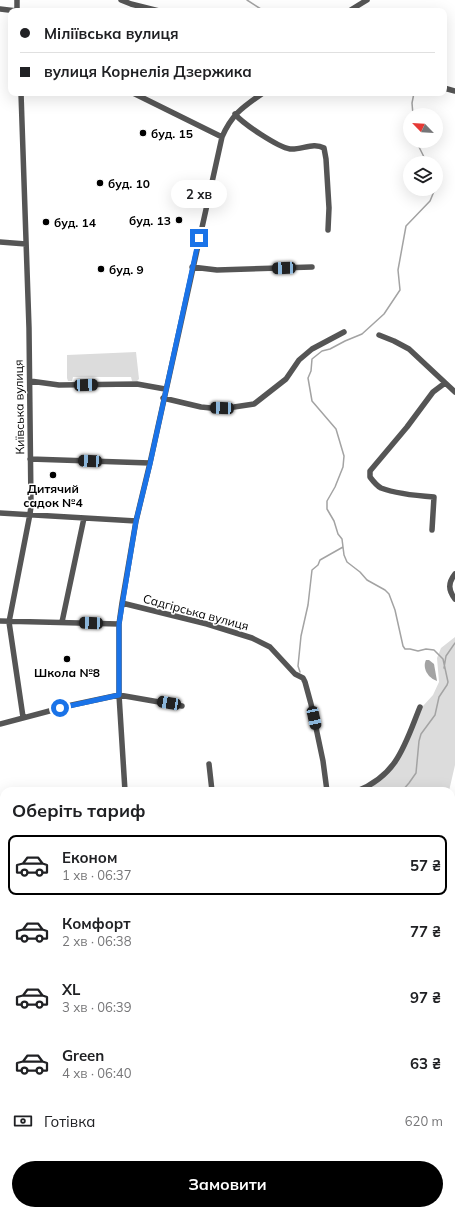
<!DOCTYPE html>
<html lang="uk">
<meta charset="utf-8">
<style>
body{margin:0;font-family:Mulish,sans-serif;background:#f6f6f6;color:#202124;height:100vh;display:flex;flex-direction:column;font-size:15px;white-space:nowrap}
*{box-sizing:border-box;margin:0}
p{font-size:13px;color:#757577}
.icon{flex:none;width:22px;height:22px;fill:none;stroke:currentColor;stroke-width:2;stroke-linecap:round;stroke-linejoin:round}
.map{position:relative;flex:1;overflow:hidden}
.panel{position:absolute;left:0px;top:787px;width:455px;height:428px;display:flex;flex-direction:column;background:#fff;border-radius:12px 12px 0 0;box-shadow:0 4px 16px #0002}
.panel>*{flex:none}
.hud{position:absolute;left:8px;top:8px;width:439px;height:88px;border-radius:8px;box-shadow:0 4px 16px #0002;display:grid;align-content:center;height:88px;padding:0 12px;background:#fff}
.needle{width:26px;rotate:295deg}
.controls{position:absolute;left:403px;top:108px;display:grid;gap:8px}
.controls a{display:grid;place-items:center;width:40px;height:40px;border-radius:50%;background:#fff;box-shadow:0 4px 16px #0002;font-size:20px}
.end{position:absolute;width:18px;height:18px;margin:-9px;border:5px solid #1a73e8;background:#fff;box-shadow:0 0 0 2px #fff}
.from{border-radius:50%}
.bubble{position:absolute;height:28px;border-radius:14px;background:#fff;box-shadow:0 4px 16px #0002;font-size:13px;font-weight:700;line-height:28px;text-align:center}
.car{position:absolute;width:12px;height:24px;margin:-12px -6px;border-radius:5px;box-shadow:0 0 3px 1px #0007;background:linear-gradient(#222 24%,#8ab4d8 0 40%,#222 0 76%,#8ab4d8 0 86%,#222 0)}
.hud b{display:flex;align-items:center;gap:14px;height:38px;font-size:15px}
.hud b+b{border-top:1px solid #e0e0e0}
.hud i{width:10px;height:10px;background:#202124}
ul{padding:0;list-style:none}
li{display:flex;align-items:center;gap:12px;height:60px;margin:0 8px 6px;padding:0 4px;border:2px solid transparent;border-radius:8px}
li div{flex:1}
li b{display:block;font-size:15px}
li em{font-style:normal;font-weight:700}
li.active{border-color:#000}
li>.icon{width:36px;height:36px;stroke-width:1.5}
h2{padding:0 12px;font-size:18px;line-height:48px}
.pay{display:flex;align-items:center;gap:10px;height:44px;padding:0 12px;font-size:15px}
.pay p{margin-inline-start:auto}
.cta{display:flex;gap:8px;margin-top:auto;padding:8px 12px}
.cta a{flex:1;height:46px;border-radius:24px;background:#000;color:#fff;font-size:16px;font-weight:700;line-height:46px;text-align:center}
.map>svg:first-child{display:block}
</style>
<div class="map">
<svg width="455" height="1215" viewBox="0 0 455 1215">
<rect width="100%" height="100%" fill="#fff"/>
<path fill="#dcdcdc" d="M136,352l3,27 -2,2h-5l-1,-4h-58l-1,4h-4l-1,-3v-23z
M455,637v128l-6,26h-94l15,-6 28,-26 22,-54 3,1 10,-11 6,-13 -2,-24 4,-10z
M451,963h4v68l-4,-2z"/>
<path fill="#a3a3a3" d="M426,660h3l5,4 3,17c-9,-3 -15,-13 -11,-21z"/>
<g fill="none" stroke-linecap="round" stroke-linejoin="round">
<path stroke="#a3a3a3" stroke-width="1.5" d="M247,0l17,11
M413,115l-1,-12 2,-10
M416,141l11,22
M444,668l2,-12 9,-13
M300,672l-2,-6 3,-30 7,-31 4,-35 6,-5 2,-5 23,-13
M402,791l7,-8 7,-10 3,-32 2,-7 14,-19 4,-18 8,-12 1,-3 -5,-23 -9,-9 -8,-1 -8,2 -8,-2h-5l-2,-3 -8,-36 -6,-16 -4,-4 -18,-10 -7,-8 -13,-10 -3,-7 -2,-16 -4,-5 -4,-13 -7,-12v-8l8,-14 8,-20 1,-11 -8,-27 -24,-28 -4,-23 3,-7 1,-12 10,-8 8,-2 15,-8 17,-7 22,-20 16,-24 -2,-20 8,-44 24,-25 5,-12
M451,1023l4,2
M0,1163l4,-1
M400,1215v-4"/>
<path stroke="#555" stroke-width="5.5" d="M121,0l10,4 28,7
M0,9l17,2v-11
M349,11l18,-11
M444,88l11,3
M21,93l8,235 2,178 -1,8 -21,108 14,95
M133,93l89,44
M235,114c8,10 43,33 55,35 12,1 23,-7 34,-1l2,11 3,49 -1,22
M0,242l26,2
M192,267l25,3 95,-3
M379,335l15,6 15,8 46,43
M30,381l29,4 78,-1 28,5
M163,398l38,9 10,1 23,-1 20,-3 32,-25 13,-19 13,-11 32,-17
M30,459l120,4
M0,513l136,8
M432,530l2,-33c-14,-1 -40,-4 -53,-9 -4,-2 -8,-7 -11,-11v-6l37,-44 26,-35 12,-9
M455,574c-7,9 -7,16 0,25
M122,603l85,21 45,14 18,9 25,27 8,4 2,4 6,22 12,57 4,30
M0,621l119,3
M62,622l22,-104
M0,724l72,-19 47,-10 63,11
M209,764l3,27
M125,791l-6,-96v-71l3,-21 14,-82 14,-58 72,-326c10,-23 21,-30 41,-44
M357,791c41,-16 48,-47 63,-84
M0,994l4,-1
M451,1093l4,-1
M0,1148l4,-1
M259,1211l3,4
M174,1215l3,-4"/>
</g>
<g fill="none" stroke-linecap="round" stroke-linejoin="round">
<path stroke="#1a73e8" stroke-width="5" d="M60,708l59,-13v-71l17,-103 14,-57 49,-226"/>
</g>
<g fill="#000" stroke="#fff" stroke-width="1.5">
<circle cx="143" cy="133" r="4"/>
<circle cx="100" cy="183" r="4"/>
<circle cx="179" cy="220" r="4"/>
<circle cx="46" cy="222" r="4"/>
<circle cx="101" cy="269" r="4"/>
<circle cx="53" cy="475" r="4"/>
<circle cx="67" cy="659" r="4"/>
</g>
<g text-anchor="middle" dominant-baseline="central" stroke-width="3" stroke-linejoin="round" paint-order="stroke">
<g font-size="12" font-weight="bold" fill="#000" stroke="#fff" text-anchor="start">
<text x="151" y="133">буд. 15</text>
<text x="108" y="183">буд. 10</text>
<text x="171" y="220" text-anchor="end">буд. 13</text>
<text x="54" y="222">буд. 14</text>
<text x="109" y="269">буд. 9</text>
<text x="53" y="488" text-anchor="middle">Дитячий<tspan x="53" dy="14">садок №4</tspan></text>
<text x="67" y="672" text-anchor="middle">Школа №8</text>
</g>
<g font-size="12" fill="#000" stroke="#fff">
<text transform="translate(19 407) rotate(-91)">Київська вулиця</text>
<text transform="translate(196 612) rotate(15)">Садгірська вулиця</text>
</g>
</g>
</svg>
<div class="controls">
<a><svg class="needle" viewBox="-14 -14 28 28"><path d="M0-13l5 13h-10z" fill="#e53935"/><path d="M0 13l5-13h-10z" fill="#757577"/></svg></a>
<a><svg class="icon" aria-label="layers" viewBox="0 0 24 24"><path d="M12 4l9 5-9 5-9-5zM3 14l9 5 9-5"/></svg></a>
</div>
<i class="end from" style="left:60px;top:708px"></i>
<i class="end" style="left:199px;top:238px"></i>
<div class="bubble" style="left:171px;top:180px;width:56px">2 хв</div>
<i class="car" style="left:284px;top:268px;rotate:268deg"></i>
<i class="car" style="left:86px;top:385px;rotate:88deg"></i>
<i class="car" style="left:222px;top:408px;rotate:272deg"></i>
<i class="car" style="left:90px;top:461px;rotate:273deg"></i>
<i class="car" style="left:91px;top:623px;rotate:272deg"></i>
<i class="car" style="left:169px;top:703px;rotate:280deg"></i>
<i class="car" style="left:314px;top:718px;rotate:168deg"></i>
<div class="hud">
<b><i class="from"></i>Міліївська вулиця</b>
<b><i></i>вулиця Корнелія Дзержика</b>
</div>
<section class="panel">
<h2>Оберіть тариф</h2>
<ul>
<li class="active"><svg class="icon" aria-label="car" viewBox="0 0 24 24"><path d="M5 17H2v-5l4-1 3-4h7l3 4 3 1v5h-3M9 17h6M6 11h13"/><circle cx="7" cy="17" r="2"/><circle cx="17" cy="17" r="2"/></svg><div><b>Економ</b><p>1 хв · 06:37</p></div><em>57 ₴</em></li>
<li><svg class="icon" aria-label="car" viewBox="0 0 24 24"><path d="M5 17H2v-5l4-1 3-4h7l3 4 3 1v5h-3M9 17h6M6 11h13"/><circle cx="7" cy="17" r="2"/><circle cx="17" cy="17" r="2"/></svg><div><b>Комфорт</b><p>2 хв · 06:38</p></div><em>77 ₴</em></li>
<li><svg class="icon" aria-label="car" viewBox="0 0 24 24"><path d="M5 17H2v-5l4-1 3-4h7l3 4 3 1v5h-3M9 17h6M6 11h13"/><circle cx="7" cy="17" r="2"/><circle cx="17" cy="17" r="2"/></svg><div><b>XL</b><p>3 хв · 06:39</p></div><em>97 ₴</em></li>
<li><svg class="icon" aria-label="car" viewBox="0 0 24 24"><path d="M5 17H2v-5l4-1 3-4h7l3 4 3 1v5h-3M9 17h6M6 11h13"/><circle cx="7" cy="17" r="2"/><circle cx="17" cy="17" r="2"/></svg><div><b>Green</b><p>4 хв · 06:40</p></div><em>63 ₴</em></li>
</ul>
<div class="pay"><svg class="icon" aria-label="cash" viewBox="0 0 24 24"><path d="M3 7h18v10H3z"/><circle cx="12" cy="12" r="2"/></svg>Готівка<p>620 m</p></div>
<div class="cta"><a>Замовити</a></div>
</section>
</div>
